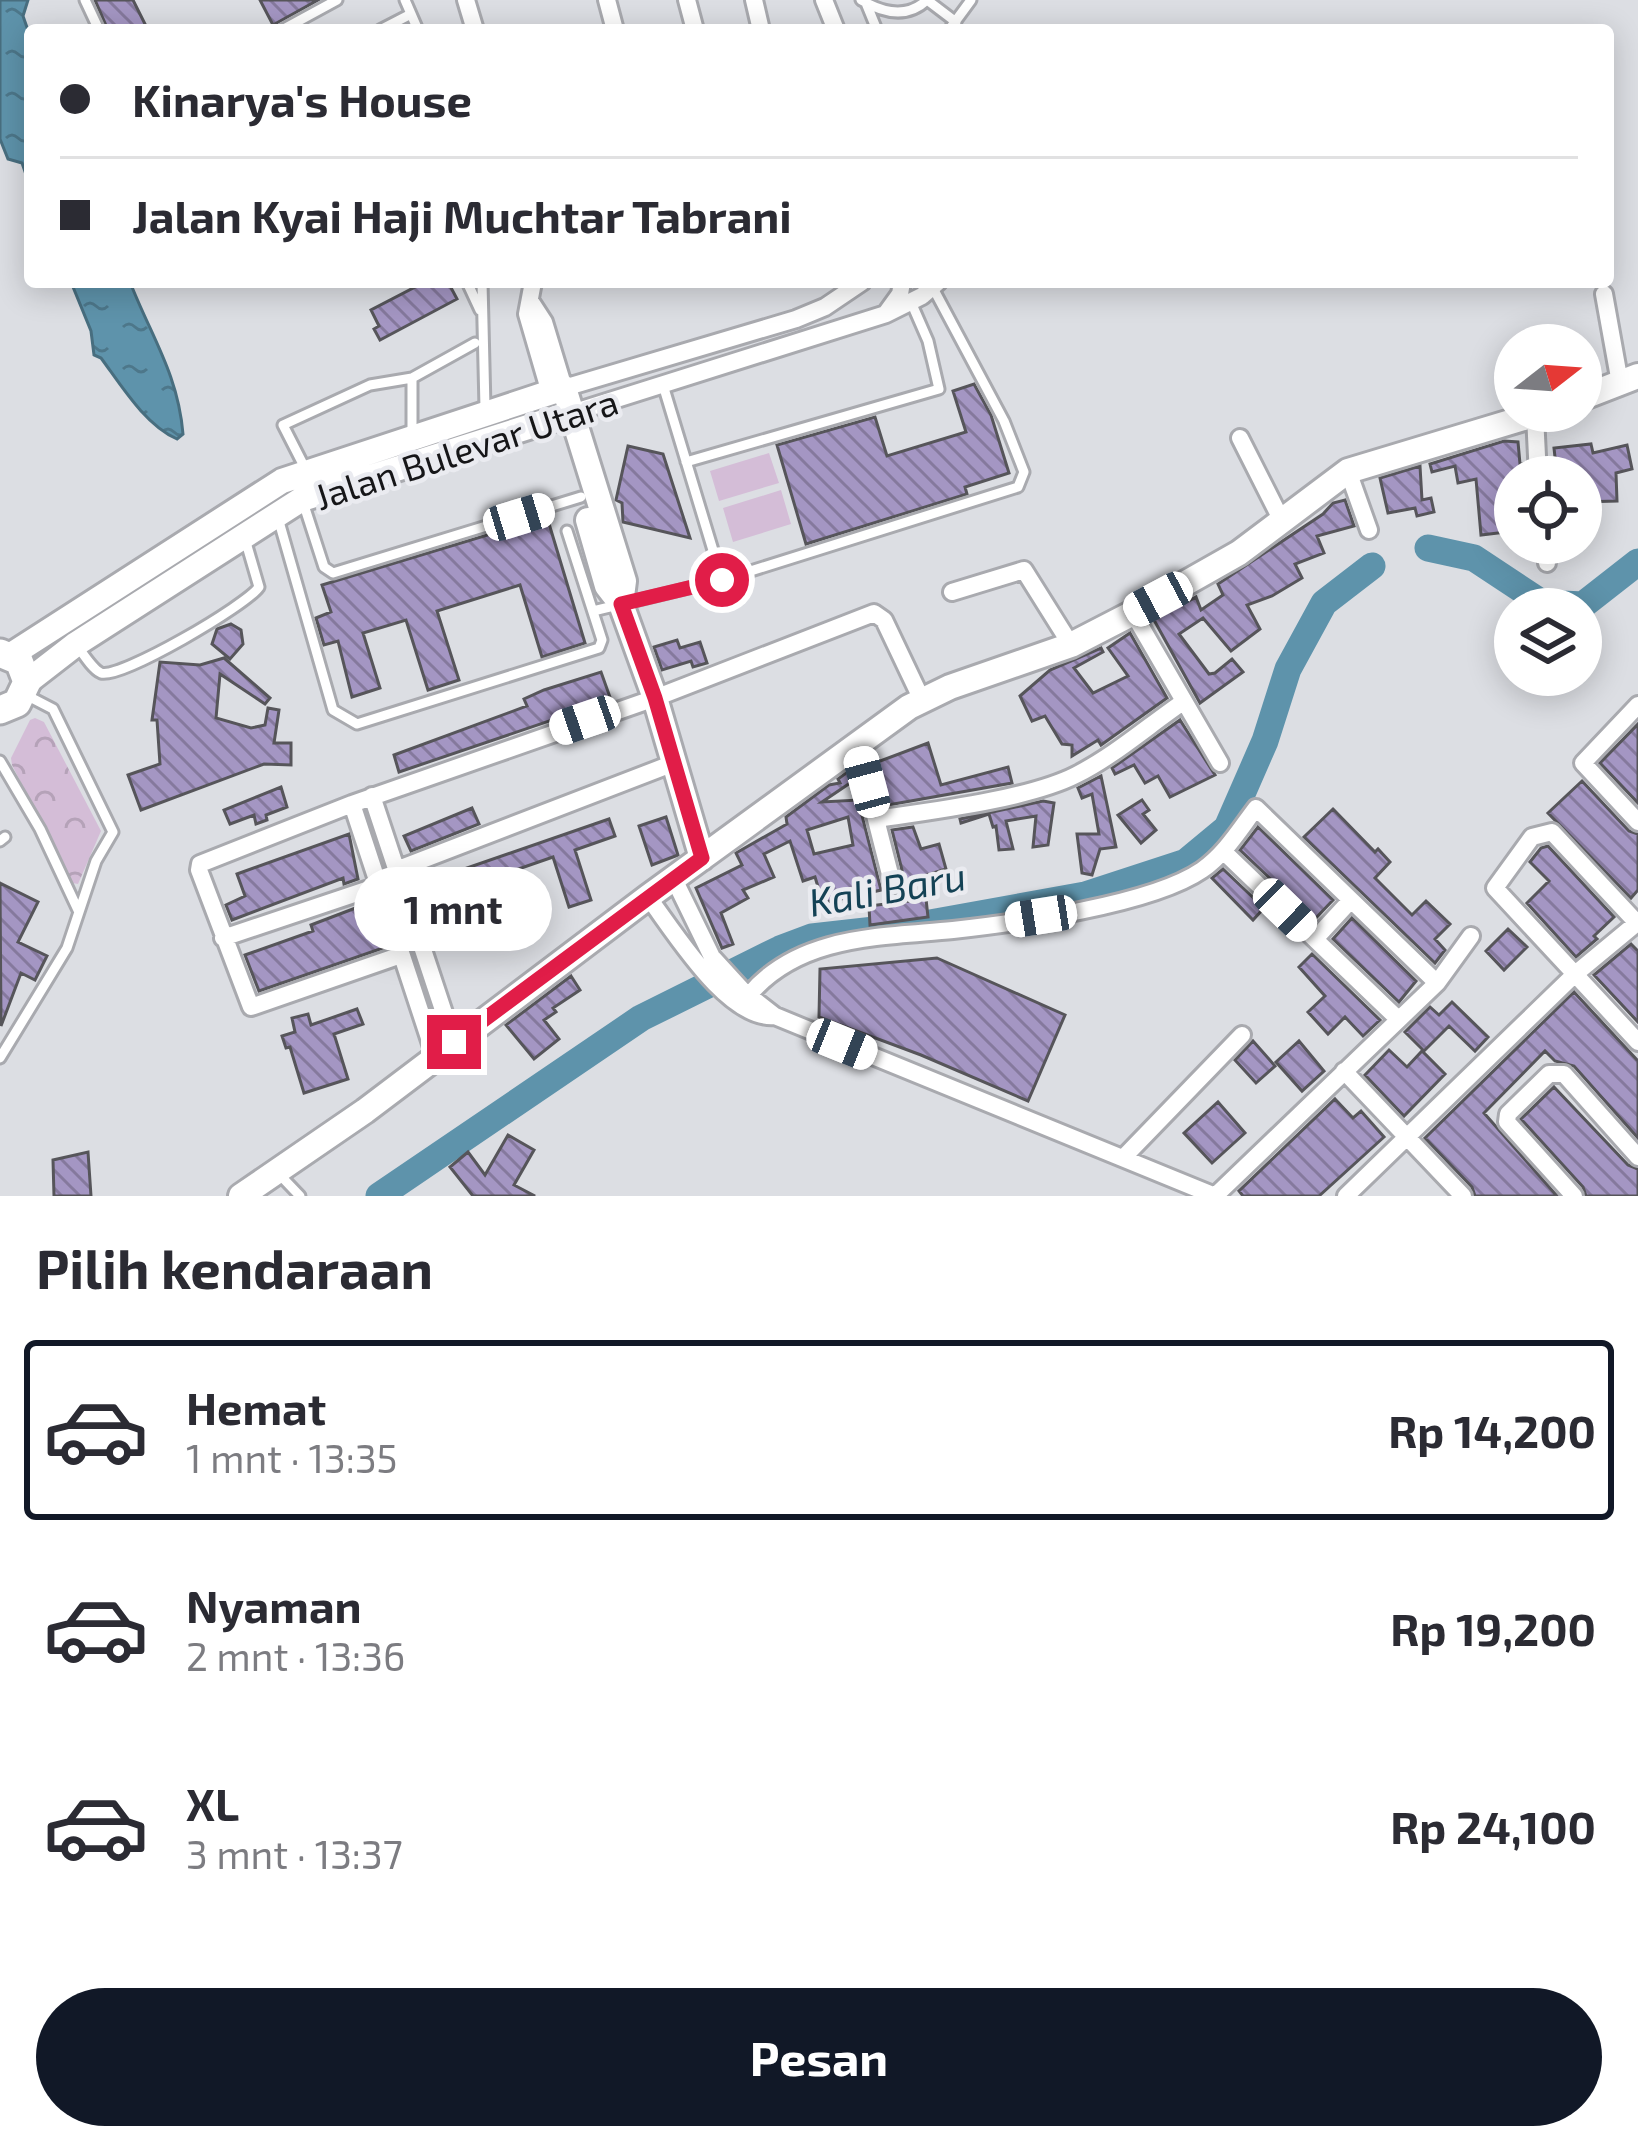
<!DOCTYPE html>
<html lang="id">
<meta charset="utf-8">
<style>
body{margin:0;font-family:"Exo 2",sans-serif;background:#f2f2f3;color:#2b2b33;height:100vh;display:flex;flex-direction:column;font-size:45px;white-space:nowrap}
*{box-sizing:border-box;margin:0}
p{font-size:39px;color:#7c7c81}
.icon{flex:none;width:66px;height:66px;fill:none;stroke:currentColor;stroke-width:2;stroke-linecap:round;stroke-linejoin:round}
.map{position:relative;height:1196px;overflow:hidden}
.panel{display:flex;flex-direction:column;background:#fff;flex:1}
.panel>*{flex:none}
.guide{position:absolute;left:24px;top:24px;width:1590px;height:264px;border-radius:12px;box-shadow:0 6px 30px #0003;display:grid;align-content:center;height:264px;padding:0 36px;background:#fff}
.needle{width:78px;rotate:73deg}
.buttons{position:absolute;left:1494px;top:324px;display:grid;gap:24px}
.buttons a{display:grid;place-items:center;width:108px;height:108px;border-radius:50%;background:#fff;box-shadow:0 6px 30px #0003;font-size:60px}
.end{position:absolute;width:54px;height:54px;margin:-27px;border:15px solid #e11d48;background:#fff;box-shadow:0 0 0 6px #fff}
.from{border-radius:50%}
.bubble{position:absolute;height:84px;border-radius:42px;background:#fff;box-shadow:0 6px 30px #0003;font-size:39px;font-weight:700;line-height:84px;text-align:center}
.car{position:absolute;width:36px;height:72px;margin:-36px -18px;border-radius:15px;box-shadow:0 0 9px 3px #0007;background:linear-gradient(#fff 24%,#345 0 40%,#fff 0 76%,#345 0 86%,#fff 0)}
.guide b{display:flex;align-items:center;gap:42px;height:114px;font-size:45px}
.guide b+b{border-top:3px solid #e1e1e2}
.guide i{width:30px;height:30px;background:#2b2b33}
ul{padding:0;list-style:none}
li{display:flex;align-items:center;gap:36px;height:180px;margin:0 24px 18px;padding:0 12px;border:6px solid transparent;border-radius:12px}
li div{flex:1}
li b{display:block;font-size:45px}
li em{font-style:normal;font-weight:700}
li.active{border-color:#111827}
li>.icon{width:108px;height:108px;stroke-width:1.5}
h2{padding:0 36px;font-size:54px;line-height:144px}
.primary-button{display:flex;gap:24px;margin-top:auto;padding:24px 36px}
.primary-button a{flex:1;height:138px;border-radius:72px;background:#111827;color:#fff;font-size:48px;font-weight:700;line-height:138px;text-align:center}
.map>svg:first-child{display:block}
</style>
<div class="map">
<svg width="1638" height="1196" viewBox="0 0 1638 1196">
<defs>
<pattern id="park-crowns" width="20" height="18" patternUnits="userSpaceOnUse" patternTransform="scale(3)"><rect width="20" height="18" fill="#d4bdd7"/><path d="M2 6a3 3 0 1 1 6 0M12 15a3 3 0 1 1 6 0" fill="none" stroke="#b5a2b8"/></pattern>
<pattern id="water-ripples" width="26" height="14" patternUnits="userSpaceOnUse" patternTransform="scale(3)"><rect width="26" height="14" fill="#5e93ab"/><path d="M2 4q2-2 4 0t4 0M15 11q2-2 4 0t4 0" fill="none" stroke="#4d778a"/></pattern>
<pattern id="building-back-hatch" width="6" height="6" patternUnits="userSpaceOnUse" patternTransform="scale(3)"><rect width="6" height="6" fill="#a496c3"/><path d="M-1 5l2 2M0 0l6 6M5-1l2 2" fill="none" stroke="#85799d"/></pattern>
</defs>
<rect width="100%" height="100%" fill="#dcdee3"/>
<path fill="url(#park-crowns)" d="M35,718l9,4 57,109 -23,53 -6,-1 -60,-118 -1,-7 19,-38z"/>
<path fill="#d4bdd7" d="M769,453l10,30 -60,18 -9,-30z
M781,490l10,34 -58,18 -10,-34z"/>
<path fill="url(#water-ripples)" stroke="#486e7f" stroke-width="3" d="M0,0h28l-5,16 7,20v150l-8,-23 -14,-4 -8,-20z
M71,282h59c21,54 48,92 53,152l-6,5c-32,-14 -56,-54 -76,-81l-7,-3 -3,-24z"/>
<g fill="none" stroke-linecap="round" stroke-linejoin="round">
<path stroke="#5e93ab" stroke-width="27" d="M1428,548l46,10 68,45 41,2 55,-43
M379,1196l262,-178 139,-69 32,-12 107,-12 166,-30 101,-33 41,-34 38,-87 23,-72 36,-66 48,-37"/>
</g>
<path fill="url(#building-back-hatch)" stroke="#56555a" stroke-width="3" fill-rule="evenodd" d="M95,0h38l15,30h-40z
M260,0h58l-45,25z
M413,282h35l9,17 -77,41 -6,-11 5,-3 -8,-16 44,-23z
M974,384l17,31 18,58 -44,14 2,7 -161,50 -29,-99 98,-28 12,39 79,-24 -13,-41z
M1504,441l14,1 2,22h5v13h-10v54l-34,4 -5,-56 -18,4 -3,-17 -23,6 -2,-8z
M1591,444l2,9 34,-8 5,24 -16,4 1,28 -36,1v-28l-24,2 -3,-28z
M628,446l35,8 27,84 -67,-16 -1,-19 -6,-3z
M1420,466l2,34 9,-2 3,14 -17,4 -2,-8 -27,5 -8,-35z
M1345,500l9,26 -37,10 7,17 -29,11 7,14 -30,18 -25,9 13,24 -29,22 -28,-33 -24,16 30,40 6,-1 17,-14 11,13 -43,31 -46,-83 42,-23 5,13 22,-15 -5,-11 105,-70 10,-11z
M547,517l38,126 -43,14 -22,-72 -83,26 22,69 -31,10 -22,-70 -43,13 17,55 -28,9 -14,-56 -14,4 -8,-27 15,-6 -9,-27z
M231,624l10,6 2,14 -13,15 -18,-15 5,-15z
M1130,633l37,65 -66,47 -3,-5 -26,16v-11l-10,-1 -17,-28 -13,5 -12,-25 30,-26 51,-22 2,4 -29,16 19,25 35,-17 -20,-28z
M677,640l3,8 20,-6 7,21 -14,4 -2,-6 -29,9 -8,-23z
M224,658l46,40 -5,6 -45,-30 -4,44 35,10 14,-3 3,-17 11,2 -5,33h17v22l-27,-1 -123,46 -13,-35 32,-11 -3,-44h-5l8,-58 40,3z
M601,672l10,28 -212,72 -5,-17 133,-49 -3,-7 20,-9z
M1180,720l35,55 -45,22 -12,-21 -13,7 -11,-18 -19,9 -3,-6z
M1638,724v79l-38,-40z
M928,743l13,42 67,-18 4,16 -124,22 -13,-42z
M850,770l3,11 -31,21 36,-2 23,90 -58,13 -8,-26 -12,4 -13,-40 -26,13 10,23 -31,13 5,8 -27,15 12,31 -11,4 -26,-60 46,-23 -6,-12 51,-29 -1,-7 43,-32 11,-2 -2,-4zM848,817l5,28 -39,9 -7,-24z
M1101,776l15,71 -16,2 -8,26 -10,-2 -5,-39h22l-7,-40 -10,4 -4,-10z
M1582,781l47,50 9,3v56l-7,8 -83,-85z
M281,787l6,20 -21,8 1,5 -11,4 -2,-9 -24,9 -6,-14z
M1142,800l7,10 -6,4 13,16 -15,13 -23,-28z
M1043,801l11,2 -6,42 -15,2 3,-31 -30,5 7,28 -14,1 -3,-24 -3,1 -4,-13 -28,9 -1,-4z
M472,808l7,16 -68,27 -7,-15z
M1333,809l42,43 3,-3 12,13 -15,16 37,37 14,-14 24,23 -15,15 10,11 -10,13 -131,-126z
M666,817l12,38 -26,10 -13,-39z
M609,819l6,17 -40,14 16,50 -22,7 -16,-50 -132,46 -6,-17z
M913,827l8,22 18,-5 7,25 -41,13 -13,-52z
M1258,827l75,73 -19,20 -74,-70z
M349,834l9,45 -14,5 -1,-6 -111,42 -6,-15 19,-9 -8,-22z
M1548,846l66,71 -20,19 3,3 -21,18 -49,-54 22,-22 -19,-19 11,-14z
M1223,869l41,39 -11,12 -41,-42z
M0,883l38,19 -20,40 29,14 -12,24 -14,-7 -20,53z
M926,899l2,18 -58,8 -1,-19z
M366,904l17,44 -124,43 -14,-36 68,-24 -2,-6z
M1352,918l64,63 -17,21 -66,-63z
M1508,929l19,18 -23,23 -18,-19z
M1631,944l7,7v71l-44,-47z
M1312,954l68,66 -17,16 -18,-19 -17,17 -20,-22 17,-16 -26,-29z
M937,958l128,57 -37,86 -107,-46 -102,-38 1,-48z
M571,976l9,14 -27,18 3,4 -12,8 15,19 -25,20 -28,-34z
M1574,992l64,69v77l-64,-72 -19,-5 -10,-10 -61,62 73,83h-82l-3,-9 -47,-49z
M1452,1002l36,35 -13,14 -26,-25 -25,25 -19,-19 25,-25 9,8z
M357,1009l6,15 -29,10 14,45 -44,14 -14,-46 -4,1 -4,-12 13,-4 -3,-14 16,-4 3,11z
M1253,1041l22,25 -19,17 -21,-23z
M1299,1041l25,30 -22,20 -26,-29z
M1389,1050l18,17 15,-16 23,23 -41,42 -39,-41z
M1554,1087l74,78 10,4v27h-52l-3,-9 -62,-68z
M1335,1099l18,19 8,-7 23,26 -65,59h-76l-4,-5z
M1218,1102l27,31 -33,30 -28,-30z
M508,1135l26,15 -20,35 21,11h-62l-23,-29 18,-15 17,23z
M88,1152l3,44h-37l-1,-36z"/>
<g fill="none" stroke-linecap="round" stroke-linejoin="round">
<g stroke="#a9aaaf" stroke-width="15">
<path id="lane" d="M85,0l14,30
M405,0l13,30
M861,0c22,13 46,19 66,0
M927,0l29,22
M866,3l11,27
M282,30l55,-30
M380,30l31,-16
M949,30l22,-30
M467,282l13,28
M482,282l3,126
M412,378v54
M663,385l59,195
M686,462l253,-73 -11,-48 -17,-39
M307,472l-24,-47 87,-40 42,-7 63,-35
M302,499l22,68 9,6 248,-76
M278,518l55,192 24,14 242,-76 3,-8 -35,-109
M593,611l129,-31 296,-93 6,-15 -20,-51 -71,-133
M76,644c6,8 16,25 25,29 20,6 146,-68 158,-86l-14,-48
M0,761l40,68 38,81
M0,841l5,-4
M0,1058l67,-110 29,-87 17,-29 -60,-123 -29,-15
M279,1174l21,22"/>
</g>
<g stroke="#a9aaaf" stroke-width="22">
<path id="street" d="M466,0l9,30
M607,0l8,30
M687,0l8,30
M754,0l7,30
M824,0l12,30
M533,282l-6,32 23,79
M1604,294l16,89
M531,302l13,20 20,66 232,-69 29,-12 37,-25
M887,312l13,-18 2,-12
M572,413l314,-99 36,-18 16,-14
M1535,415l3,62
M1240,438l42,83
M1348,471l21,59
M1545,543l2,20
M952,592l72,-22 47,75
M1133,613l87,150
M1638,705l-55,58 55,59
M857,745l36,141
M372,796l82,247
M352,804l83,252
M877,819c54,-8 152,-20 199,-44 38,-19 72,-49 107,-73
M1223,851l174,167
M396,870l278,-107
M648,897c26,34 80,124 127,119l-31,-24 -32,-35 -38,-78
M1637,923l-85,-91 -20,5 -37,51 143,154
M223,938l155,-52
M1315,939l36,-39
M401,955l-150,52 -52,-137 1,-6 152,-60 303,-106 219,-85 10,7 38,80
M749,995c50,-60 132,-58 204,-65 63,-7 198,-25 249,-60 23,-16 38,-41 54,-62l181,175
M775,1016l440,180
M1344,1071l119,125
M1124,1157l118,-122
M1215,1196l222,-213 34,-47
M1346,1196l228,-221 64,-53
M1574,1196l-67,-74 1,-8 41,-40h15l74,83"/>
</g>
<g stroke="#a9aaaf" stroke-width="30">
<path id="secondary" d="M1581,398l57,-22
M588,520l19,66 14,18 34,94 47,160
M11,655l271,-174 282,-93 60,193 -3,23
M27,682l49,-38 226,-145 270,-86
M241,1196l124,-85 283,-214 261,-190 41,-20 121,-42 62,-32 106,-60 109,-82 199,-60"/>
</g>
<g stroke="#a9aaaf" stroke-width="33">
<path id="primary" d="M0,653l19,8 8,21 -10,21 -17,7"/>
</g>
<use href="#lane" stroke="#fff" stroke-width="9"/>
<use href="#street" stroke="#fff" stroke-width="16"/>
<use href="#secondary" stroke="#fff" stroke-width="24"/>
<use href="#primary" stroke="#fff" stroke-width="27"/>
</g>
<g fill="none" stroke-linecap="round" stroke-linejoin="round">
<path stroke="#e11d48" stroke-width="15" d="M454,1042l248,-184 -47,-160 -34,-94 101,-24"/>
</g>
<g text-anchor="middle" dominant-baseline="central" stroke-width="9" stroke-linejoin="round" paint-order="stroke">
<g font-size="36" fill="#161618" stroke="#eaebf0">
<text transform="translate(466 448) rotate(-18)">Jalan Bulevar Utara</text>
</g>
<g font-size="39" font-style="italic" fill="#144255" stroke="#eaebf0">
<text transform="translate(887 888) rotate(-10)">Kali Baru</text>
</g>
</g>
</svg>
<div class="buttons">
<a><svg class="needle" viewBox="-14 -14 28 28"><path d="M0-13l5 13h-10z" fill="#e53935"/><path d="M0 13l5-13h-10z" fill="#7c7c81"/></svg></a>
<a><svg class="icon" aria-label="locate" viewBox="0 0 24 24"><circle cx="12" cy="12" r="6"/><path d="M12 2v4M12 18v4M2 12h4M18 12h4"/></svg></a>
<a><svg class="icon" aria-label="layers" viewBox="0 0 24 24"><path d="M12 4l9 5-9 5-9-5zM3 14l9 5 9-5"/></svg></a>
</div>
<i class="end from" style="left:722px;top:580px"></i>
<i class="end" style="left:454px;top:1042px"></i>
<div class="bubble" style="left:354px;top:867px;width:198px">1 mnt</div>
<i class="car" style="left:519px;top:517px;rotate:73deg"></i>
<i class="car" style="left:1158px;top:599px;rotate:242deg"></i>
<i class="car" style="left:585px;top:720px;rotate:251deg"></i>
<i class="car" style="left:867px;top:782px;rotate:345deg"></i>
<i class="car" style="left:1285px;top:910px;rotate:134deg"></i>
<i class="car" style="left:1041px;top:916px;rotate:261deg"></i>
<i class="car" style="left:842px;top:1044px;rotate:112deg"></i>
<div class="guide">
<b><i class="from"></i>Kinarya's House</b>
<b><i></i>Jalan Kyai Haji Muchtar Tabrani</b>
</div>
</div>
<section class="panel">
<h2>Pilih kendaraan</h2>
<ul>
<li class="active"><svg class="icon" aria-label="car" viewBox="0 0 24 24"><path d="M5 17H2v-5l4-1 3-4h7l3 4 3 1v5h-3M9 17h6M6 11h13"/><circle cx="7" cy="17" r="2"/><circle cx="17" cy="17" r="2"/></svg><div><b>Hemat</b><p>1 mnt · 13:35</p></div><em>Rp 14,200</em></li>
<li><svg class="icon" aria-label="car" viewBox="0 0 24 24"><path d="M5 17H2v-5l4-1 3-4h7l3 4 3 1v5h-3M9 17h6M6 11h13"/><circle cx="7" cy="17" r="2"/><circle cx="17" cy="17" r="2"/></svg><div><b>Nyaman</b><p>2 mnt · 13:36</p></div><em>Rp 19,200</em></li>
<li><svg class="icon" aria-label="car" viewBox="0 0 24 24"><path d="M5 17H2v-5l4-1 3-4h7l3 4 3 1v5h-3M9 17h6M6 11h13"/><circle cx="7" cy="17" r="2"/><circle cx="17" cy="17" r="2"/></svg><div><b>XL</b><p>3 mnt · 13:37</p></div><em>Rp 24,100</em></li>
</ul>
<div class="primary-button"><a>Pesan</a></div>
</section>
